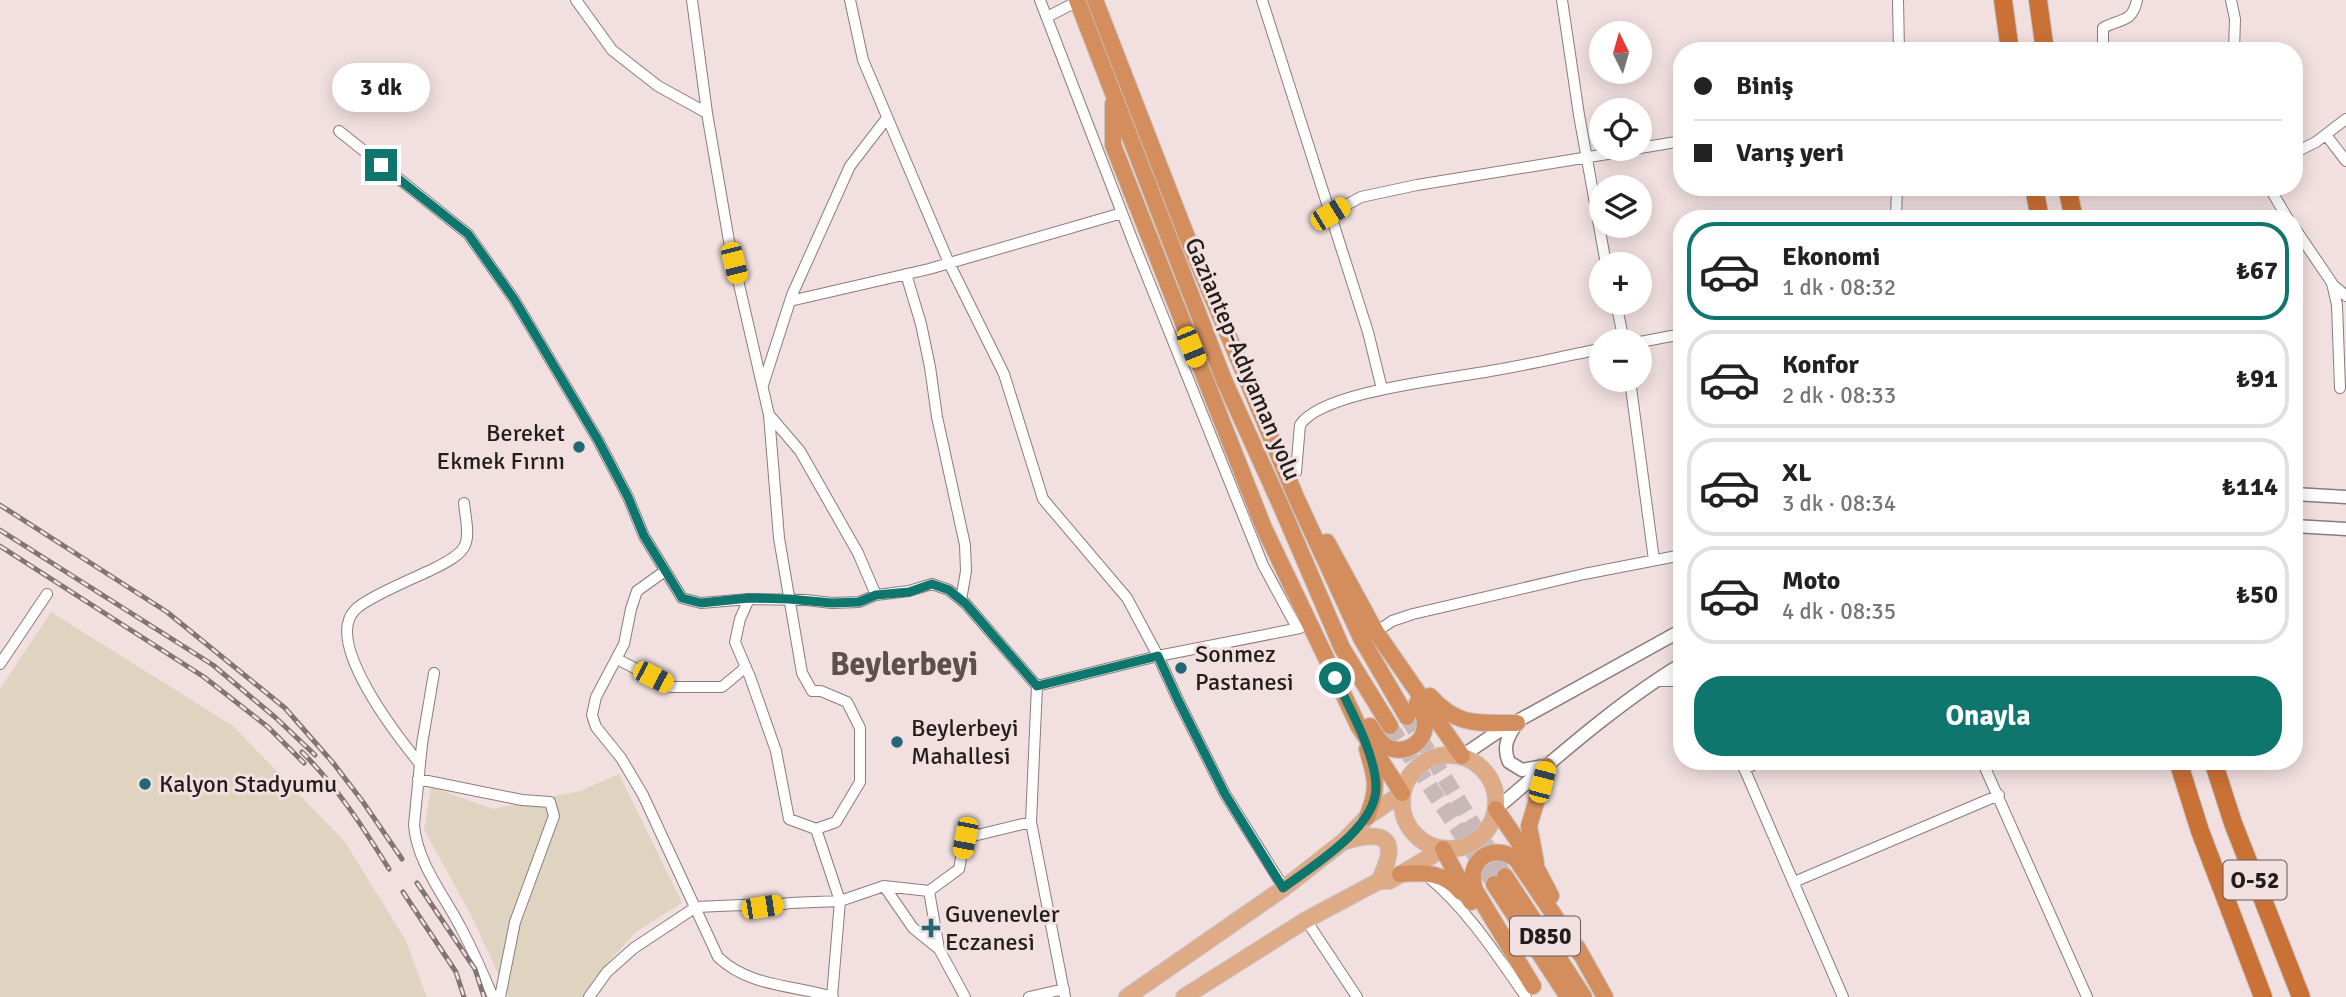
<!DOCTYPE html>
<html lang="tr">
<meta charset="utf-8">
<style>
body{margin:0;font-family:Signika,sans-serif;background:#f6f6f6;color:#222;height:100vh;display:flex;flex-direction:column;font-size:26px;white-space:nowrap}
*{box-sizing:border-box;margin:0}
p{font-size:23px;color:#767676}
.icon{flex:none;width:38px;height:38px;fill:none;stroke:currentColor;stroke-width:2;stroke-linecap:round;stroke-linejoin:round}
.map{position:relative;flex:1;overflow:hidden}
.side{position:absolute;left:1673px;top:210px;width:630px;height:560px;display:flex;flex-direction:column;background:#fff;border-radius:28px;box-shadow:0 4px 18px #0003}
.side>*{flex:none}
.hud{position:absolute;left:1673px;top:42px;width:630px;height:154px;border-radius:28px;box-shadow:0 4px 18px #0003;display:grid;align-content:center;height:154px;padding:0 21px;background:#fff}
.needle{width:46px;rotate:355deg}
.buttons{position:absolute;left:1589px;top:21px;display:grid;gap:14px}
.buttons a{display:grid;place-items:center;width:63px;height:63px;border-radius:50%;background:#fff;box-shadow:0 4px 18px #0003;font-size:35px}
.end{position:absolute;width:32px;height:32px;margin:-16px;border:9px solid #0f766e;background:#fff;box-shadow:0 0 0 4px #fff}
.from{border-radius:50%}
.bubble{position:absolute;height:49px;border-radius:24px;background:#fff;box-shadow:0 4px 18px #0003;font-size:23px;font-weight:700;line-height:49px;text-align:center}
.car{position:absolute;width:21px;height:42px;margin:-21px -10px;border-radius:9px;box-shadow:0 0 5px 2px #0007;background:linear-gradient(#f5c518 24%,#345 0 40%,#f5c518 0 76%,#345 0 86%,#f5c518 0)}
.hud b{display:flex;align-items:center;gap:24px;height:66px;font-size:26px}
.hud b+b{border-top:2px solid #e0e0e0}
.hud i{width:18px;height:18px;background:#222}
ul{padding:12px 0 0;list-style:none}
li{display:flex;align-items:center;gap:21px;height:98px;margin:0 14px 10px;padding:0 7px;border:4px solid #e0e0e0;border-radius:28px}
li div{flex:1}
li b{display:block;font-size:26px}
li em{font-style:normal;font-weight:700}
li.selected{border-color:#0f766e}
li>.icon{width:63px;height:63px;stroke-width:1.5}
.button{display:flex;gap:14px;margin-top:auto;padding:14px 21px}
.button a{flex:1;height:80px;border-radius:28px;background:#0f766e;color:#fff;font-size:28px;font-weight:700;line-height:80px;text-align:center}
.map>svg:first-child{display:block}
</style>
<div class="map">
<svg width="2346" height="997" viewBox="0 0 2346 997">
<rect width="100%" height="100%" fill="#f1e0df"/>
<path fill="#ded4c0" d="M51,612l182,114 112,116 60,97 22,58h-427v-308z
M619,774l63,129 -46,29 -34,37 -18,28h-75l-38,-82 -47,-85 7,-43 62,22 87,-18z"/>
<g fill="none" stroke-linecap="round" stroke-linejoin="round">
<path stroke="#c8b9b8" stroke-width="16" stroke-dasharray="16 8" stroke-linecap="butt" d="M1407,717l98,159
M1390,726l104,158"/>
<g stroke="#8b7c7c" stroke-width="12">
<path id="minor" d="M576,0l36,50 46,36 49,27
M692,0l15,113 22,128 40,174 10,123 23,135 10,18h9l26,11 13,26v54l-24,40 -20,7
M850,0l13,60 86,203 55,111 39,125 84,99 31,58 20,44 47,94 59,94
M1040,0l94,244 129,321 34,63
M1262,0l106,332 14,57
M1562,0l17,115 27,149
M1898,0l1,51
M2231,0l4,19 -1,32
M1047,17l33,-17
M2103,51v-23c17,-10 29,-4 34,-28
M339,131l129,103 46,65 84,141 30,57 16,39 38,62 19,5 48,-4 57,1 26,3 27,-1 17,-7 33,-4 23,-7 17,6 17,14 71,82 -6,136 34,175
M2326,135l20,26
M1640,148l42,-7
M2294,153l22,-11 30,-23
M2269,187l19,32
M1330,214l31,-17 56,-12 221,-36
M1896,219l1,-32
M2294,227l38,56 5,22 3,83
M906,274l15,50 9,43 7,50 28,128 1,26 -5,29
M2332,284l14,12
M790,301l139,-32 193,-56
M1616,303l8,38
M1640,342l42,-8
M1630,380l24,180
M763,385l29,-90 58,-129 37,-48
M770,416l30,35 58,102 18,42
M1296,472l4,-47c22,-34 149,-46 190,-54 37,-6 74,-15 111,-22
M665,571l-28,20 -6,18 -7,35 -28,53 -4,18 4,12 25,31 22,37 75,162c31,30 76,28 115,40
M749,599l-9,20 -5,23 15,35 26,74 13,68 27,10 24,72 -8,96
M1376,632l16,-11 21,-7 171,-40 98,-19
M617,659l54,28h51l24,-20
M0,664l47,-70
M434,673l-12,71 -8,81c3,38 30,70 47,103 12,22 22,46 32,69
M1655,681h27
M1037,686l121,-30 142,-28
M1741,761l102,236
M1982,761l105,236
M420,764c-22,-27 -97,-122 -65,-154 11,-12 59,-32 76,-40 10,-5 30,-14 34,-25 5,-11 0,-30 -1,-42
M1744,769l18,-8
M418,779l104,21 28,2 4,14 -39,106 -15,75
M1427,876c41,34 69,78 99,121
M1794,882l205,-87
M884,886l29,42 26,21
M1306,920l51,77
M589,997l18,-25 27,-24 62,-41 46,-2 20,2 28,-4 50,-2 44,-15 45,5
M965,997l-26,-48 -10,-58 30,-22 6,-31 66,-16
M1029,997l35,-8"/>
</g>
<g stroke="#8b7c7c" stroke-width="15">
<path id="tertiary" d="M2294,494l52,3
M2294,526l52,3
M1517,723c-9,13 -15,24 -8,39l13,8 22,-4
M1462,756l34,-23 186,-103
M1496,809c59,-50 120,-105 186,-145"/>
</g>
<g stroke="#c6c4c4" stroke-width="18">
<path id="primary" d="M1402 802a47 47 0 1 1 94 0a47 47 0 1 1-94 0Z
M1346,841c43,-13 53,1 33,40
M1127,997l157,-109 60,-47 23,-24 35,-24
M1184,997l122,-77 73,-39h10l54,-32"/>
</g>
<g stroke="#c6c4c4" stroke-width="18">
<path id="trunk" d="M1077,0l147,380 57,126 61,142 48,78
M1095,0l92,237 109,260 65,141 46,79
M1113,104v41l151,383 95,199 43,66
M1327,542l49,90 86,124
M1430,696c27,31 49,27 87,27
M1370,726c4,7 8,14 14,19 17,12 41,0 41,-21 0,-8 -4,-14 -8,-21
M1496,809l41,60 14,27
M1367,817c12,-28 9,-39 0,-68
M1443,849l28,53
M1536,863l-7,-37 18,-60
M1400,874c25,-2 44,-2 61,18
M1505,876l79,121
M1494,884l74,113
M1577,947l28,50
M1533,986l-58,-96c-10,-29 16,-48 41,-31l65,96"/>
</g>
<g stroke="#c6c4c4" stroke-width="20">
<path id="motorway" d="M2003,0l7,51
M2038,0l7,51
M2034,187l6,32
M2067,187l7,32
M2178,761l22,70 63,166
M2213,761l20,62 68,174"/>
</g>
<use href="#minor" stroke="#fff" stroke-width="10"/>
<use href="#tertiary" stroke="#fff" stroke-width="12"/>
<use href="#primary" stroke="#dfaa86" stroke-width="16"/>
<use href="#trunk" stroke="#d48e5e" stroke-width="16"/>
<use href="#motorway" stroke="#ca7136" stroke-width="18"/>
<g stroke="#807575" stroke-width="5">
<path id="rail" d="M0,505l167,107 118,96 49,56 29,38 39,57
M0,530l213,135 63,53 39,37
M0,546l204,131 64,50 36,36
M302,752c35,35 61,75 87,117
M417,883l58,86 9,28
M403,892l53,80 8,25"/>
</g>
<use href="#rail" stroke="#f1e0df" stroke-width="2.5" stroke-dasharray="8" stroke-linecap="butt"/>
</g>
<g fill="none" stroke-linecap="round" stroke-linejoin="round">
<path stroke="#0f766e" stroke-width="9" d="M381,165l87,69 46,65 84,141 30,57 16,39 38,62 19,5 48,-5 40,1 43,4 27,-1 17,-7 33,-3 23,-8 17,6 17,14 71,82 121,-30 20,44 47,94 58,94c29,-22 93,-60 93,-100 0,-34 -26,-79 -41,-110"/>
</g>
<g fill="#216777" stroke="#f1e0df" stroke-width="2.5">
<circle cx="579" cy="447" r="7"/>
<circle cx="1181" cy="668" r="7"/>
<circle cx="897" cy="742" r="7"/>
<circle cx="145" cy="784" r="7"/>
<path d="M927.5 917.5h7v7h7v7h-7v7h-7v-7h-7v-7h7z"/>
</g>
<g text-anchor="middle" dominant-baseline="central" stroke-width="6" stroke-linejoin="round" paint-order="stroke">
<g fill="#f1e0df" stroke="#615857" stroke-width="2">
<rect x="2223.5" y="860.5" width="63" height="39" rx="5"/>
<rect x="1510" y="916.5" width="70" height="39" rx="5"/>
</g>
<g font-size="23" font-weight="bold" fill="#231d1d">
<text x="2255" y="880">O-52</text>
<text x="1545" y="936">D850</text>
</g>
<g font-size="24" fill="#231d1d" stroke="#f1e0df">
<text transform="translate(1243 359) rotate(67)">Gaziantep-Adıyaman yolu</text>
</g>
<g font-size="24" fill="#231d1d" stroke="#f1e0df" text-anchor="start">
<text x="565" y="433" text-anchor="end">Bereket<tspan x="565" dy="28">Ekmek Fırını</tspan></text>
<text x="1195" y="654">Sonmez<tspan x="1195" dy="28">Pastanesi</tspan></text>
<text x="911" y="728">Beylerbeyi<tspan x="911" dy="28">Mahallesi</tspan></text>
<text x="159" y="784">Kalyon Stadyumu</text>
<text x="945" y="914">Guvenevler<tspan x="945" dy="28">Eczanesi</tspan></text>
</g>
<g font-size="32" font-weight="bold" fill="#5e4f4f" stroke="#f1e0df">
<text x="904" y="664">Beylerbeyi</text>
</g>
</g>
</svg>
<div class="buttons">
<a><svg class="needle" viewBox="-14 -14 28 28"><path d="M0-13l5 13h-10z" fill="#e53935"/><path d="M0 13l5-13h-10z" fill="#767676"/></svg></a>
<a><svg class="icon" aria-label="locate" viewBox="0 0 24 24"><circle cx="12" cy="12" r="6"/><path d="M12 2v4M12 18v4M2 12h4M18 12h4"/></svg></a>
<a><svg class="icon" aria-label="layers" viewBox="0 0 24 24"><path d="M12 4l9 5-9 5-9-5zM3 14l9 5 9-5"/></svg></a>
<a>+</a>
<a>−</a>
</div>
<i class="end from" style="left:1335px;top:678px"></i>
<i class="end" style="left:381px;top:165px"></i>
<div class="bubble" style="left:332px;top:63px;width:98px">3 dk</div>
<i class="car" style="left:1330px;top:214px;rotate:59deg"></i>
<i class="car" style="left:734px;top:263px;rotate:166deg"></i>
<i class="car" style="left:1191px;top:347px;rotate:158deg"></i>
<i class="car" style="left:653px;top:677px;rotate:117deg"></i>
<i class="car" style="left:1542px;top:782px;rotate:15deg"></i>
<i class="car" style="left:965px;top:838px;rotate:191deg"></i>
<i class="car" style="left:762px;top:907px;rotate:81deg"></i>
<div class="hud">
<b><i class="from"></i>Biniş</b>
<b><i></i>Varış yeri</b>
</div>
<section class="side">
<ul>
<li class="selected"><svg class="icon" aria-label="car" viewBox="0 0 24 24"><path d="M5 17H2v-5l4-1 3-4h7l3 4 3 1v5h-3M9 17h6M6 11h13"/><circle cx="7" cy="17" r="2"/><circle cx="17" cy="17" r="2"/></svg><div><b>Ekonomi</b><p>1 dk · 08:32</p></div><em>₺67</em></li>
<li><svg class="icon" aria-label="car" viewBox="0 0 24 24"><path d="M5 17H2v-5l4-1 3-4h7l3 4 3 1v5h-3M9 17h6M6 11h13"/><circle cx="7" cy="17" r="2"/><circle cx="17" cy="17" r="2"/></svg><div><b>Konfor</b><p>2 dk · 08:33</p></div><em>₺91</em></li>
<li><svg class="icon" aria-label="car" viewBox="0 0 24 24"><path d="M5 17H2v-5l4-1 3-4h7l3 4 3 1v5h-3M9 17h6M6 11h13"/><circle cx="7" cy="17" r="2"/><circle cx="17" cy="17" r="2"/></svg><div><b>XL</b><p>3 dk · 08:34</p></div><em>₺114</em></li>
<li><svg class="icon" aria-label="car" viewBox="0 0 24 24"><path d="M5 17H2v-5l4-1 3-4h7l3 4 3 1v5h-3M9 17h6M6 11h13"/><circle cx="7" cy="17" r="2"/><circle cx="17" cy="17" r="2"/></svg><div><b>Moto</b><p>4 dk · 08:35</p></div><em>₺50</em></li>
</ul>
<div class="button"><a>Onayla</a></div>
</section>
</div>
